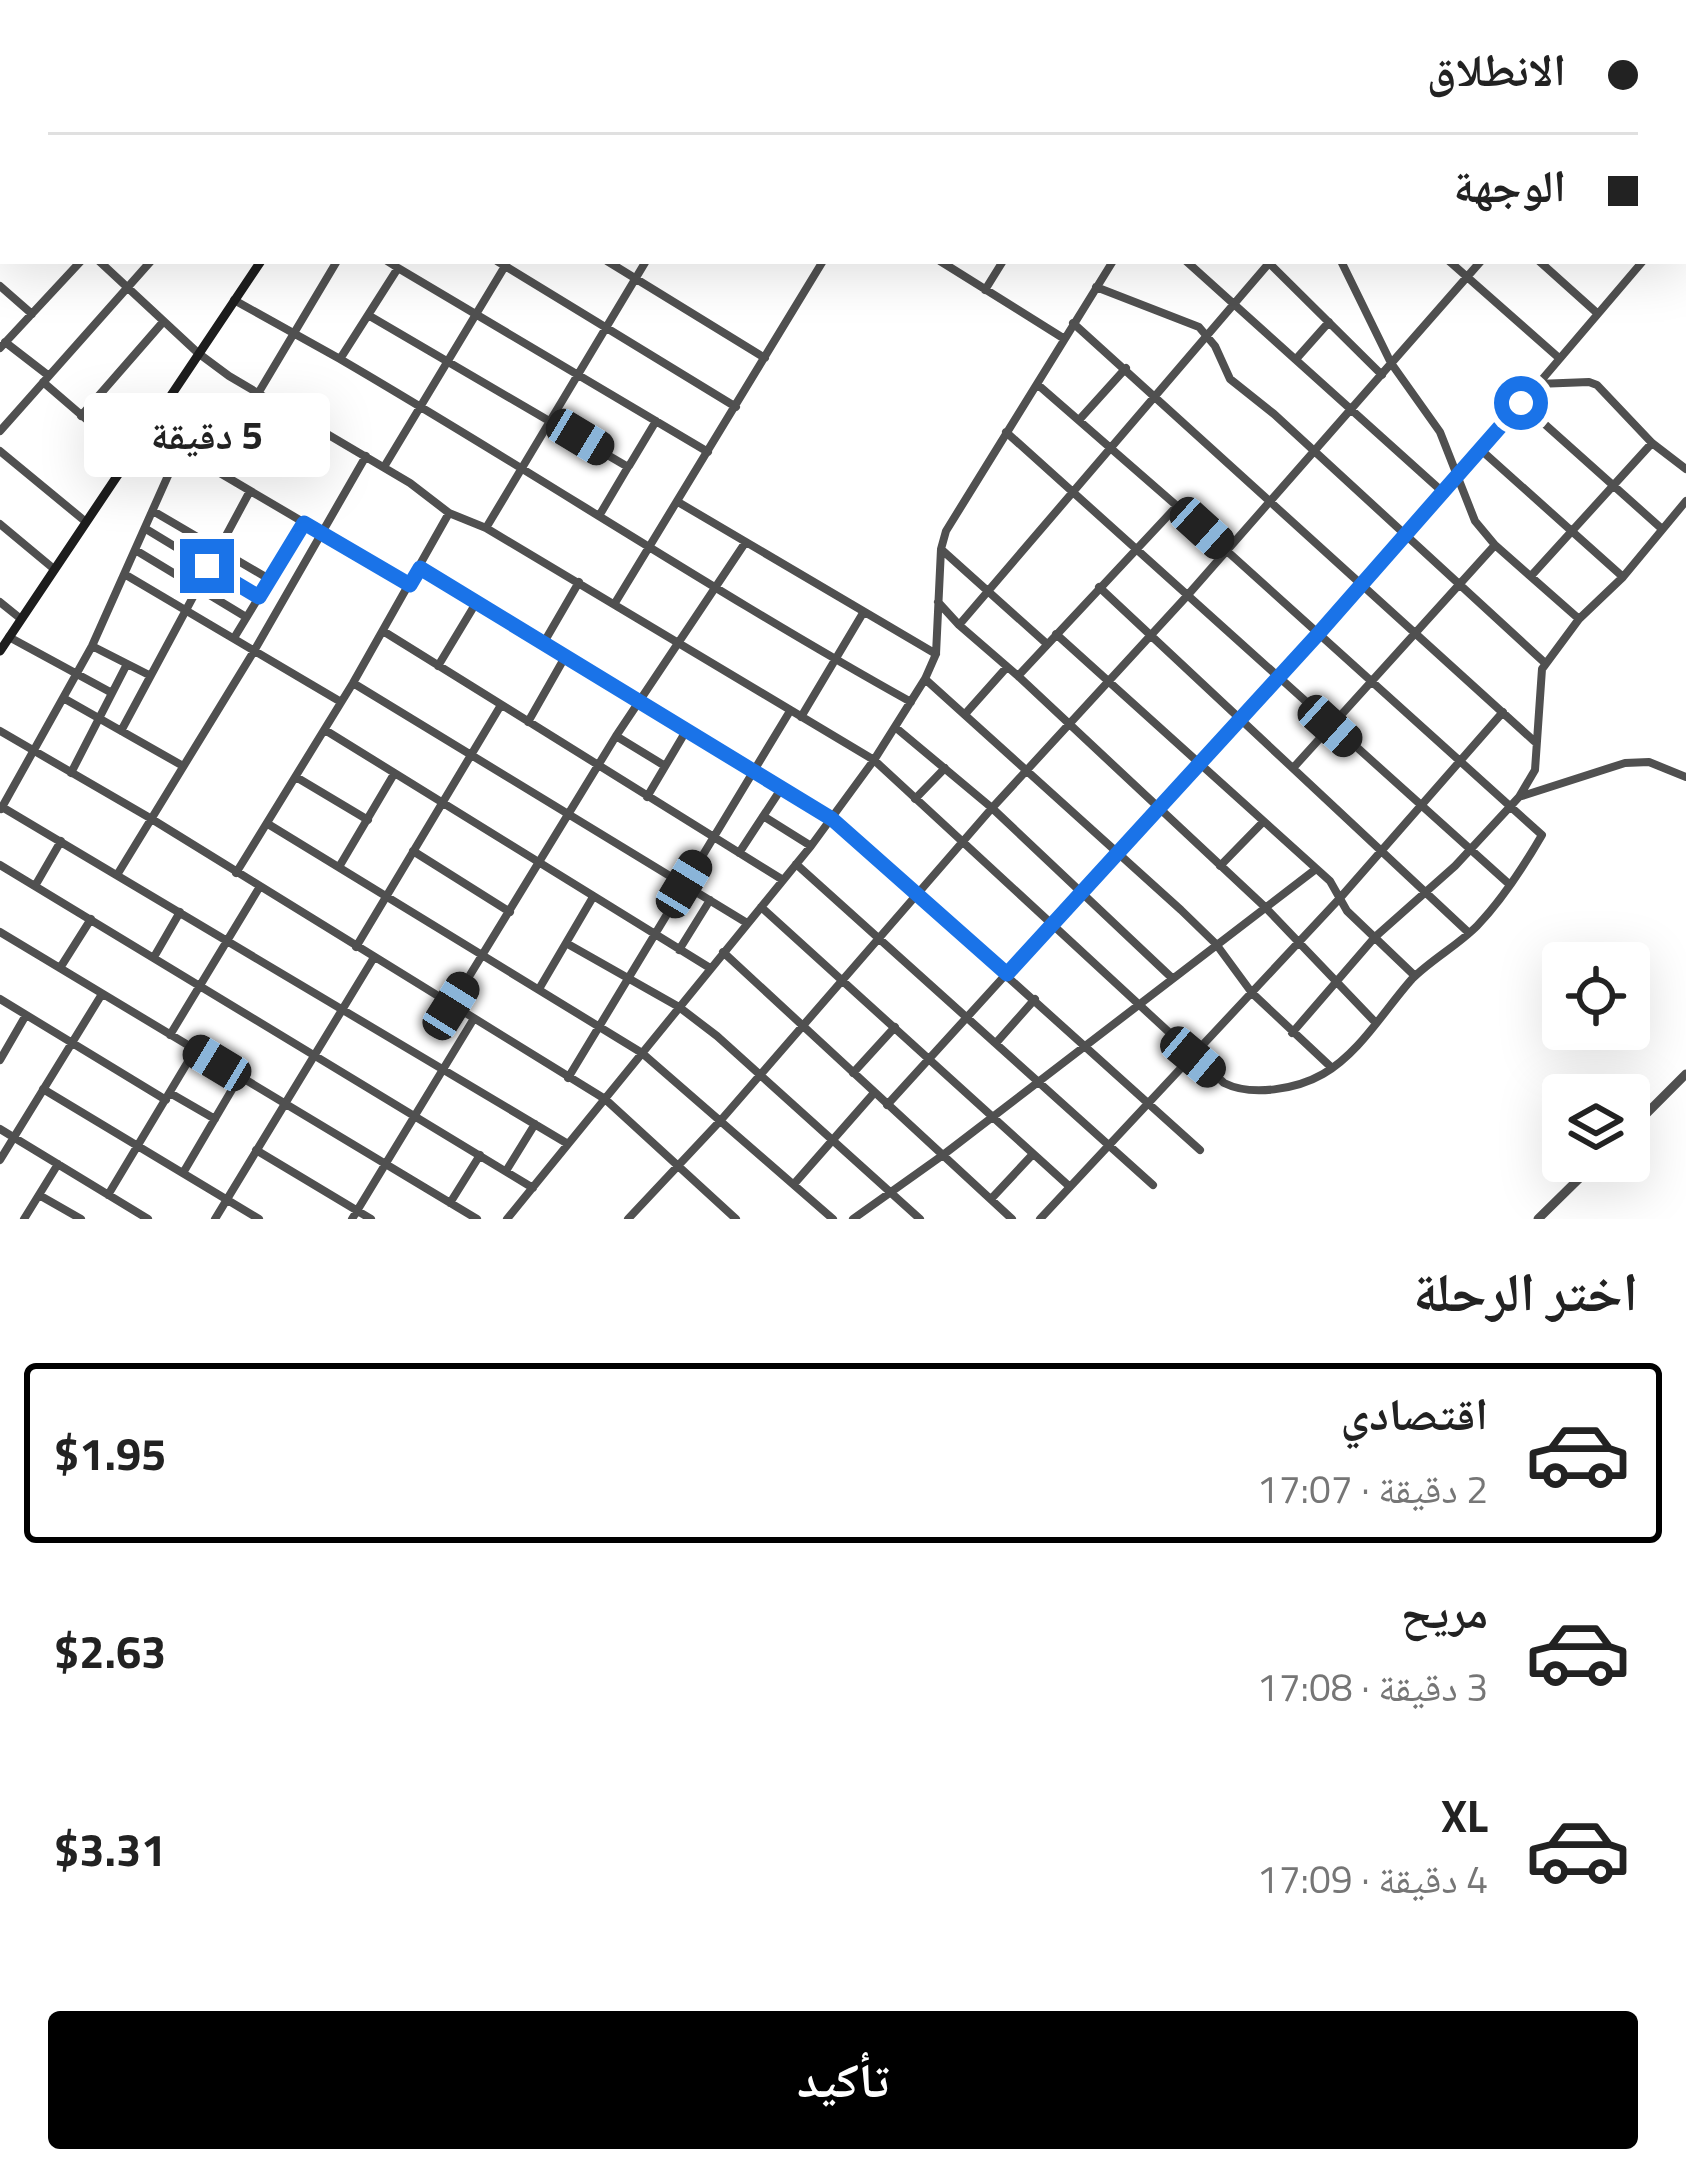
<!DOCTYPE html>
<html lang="ar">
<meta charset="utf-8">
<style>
body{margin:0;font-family:"Titillium Web","Noto Naskh Arabic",sans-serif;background:#f6f6f6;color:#222;direction:rtl;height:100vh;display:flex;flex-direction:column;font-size:45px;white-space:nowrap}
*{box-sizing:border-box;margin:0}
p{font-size:39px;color:#767676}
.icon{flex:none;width:66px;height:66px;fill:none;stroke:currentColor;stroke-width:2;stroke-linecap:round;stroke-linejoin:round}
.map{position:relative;height:1219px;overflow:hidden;direction:ltr}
.side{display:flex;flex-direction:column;background:#fff;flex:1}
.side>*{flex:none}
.top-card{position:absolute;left:0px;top:0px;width:1686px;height:264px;box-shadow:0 12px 48px #0002;direction:rtl;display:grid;align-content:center;height:264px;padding:0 48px;background:#fff}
.tools{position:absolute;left:1542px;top:942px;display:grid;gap:24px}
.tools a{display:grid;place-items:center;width:108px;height:108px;border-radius:12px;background:#fff;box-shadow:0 12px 48px #0002;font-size:60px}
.end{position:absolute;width:54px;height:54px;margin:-27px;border:15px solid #1a73e8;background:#fff;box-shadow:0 0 0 6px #fff}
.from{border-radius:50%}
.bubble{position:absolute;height:84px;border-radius:12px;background:#fff;box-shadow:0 12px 48px #0002;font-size:39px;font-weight:700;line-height:84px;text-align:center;direction:rtl}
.car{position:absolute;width:36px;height:72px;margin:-36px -18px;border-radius:15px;box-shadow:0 0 9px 3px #0007;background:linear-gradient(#222 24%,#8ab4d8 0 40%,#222 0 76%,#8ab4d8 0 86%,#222 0)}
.top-card b{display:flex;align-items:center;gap:42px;height:114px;font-size:45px}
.top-card b+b{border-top:3px solid #e0e0e0}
.top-card i{width:30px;height:30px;background:#222}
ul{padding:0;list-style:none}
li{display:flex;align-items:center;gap:36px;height:180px;margin:0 24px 18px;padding:0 24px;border:6px solid transparent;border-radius:12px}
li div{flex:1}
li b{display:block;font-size:45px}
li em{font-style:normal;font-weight:700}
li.selected{border-color:#000}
li>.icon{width:108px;height:108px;stroke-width:1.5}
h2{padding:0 48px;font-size:54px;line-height:144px}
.primary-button{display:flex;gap:24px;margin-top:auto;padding:24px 48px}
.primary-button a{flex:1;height:138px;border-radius:12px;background:#000;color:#fff;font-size:48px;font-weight:700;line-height:138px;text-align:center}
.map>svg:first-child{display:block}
</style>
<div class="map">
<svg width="1686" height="1219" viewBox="0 0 1686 1219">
<rect width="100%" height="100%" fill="#fff"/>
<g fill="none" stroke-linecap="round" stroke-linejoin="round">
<path stroke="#505050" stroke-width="8" d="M24,0l4,3
M152,0l4,3
M270,0l4,3
M391,0l5,3
M502,0l5,3
M619,0l5,3
M722,0l5,3
M825,0l5,3
M1271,0l4,3
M1374,0l3,3
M1485,0l4,3
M1582,0l2,3
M113,3l2,-3
M665,3l2,-3
M1320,3l3,-3
M1461,3l3,-3
M1544,3l3,-3
M0,68l3,-5
M0,170l3,-4
M1683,188l3,2
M1683,215l3,-4
M99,261l99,92 31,23 181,107 39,30 37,15 388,232 350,323c28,14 73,6 99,-9 36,-20 62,-65 89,-95 20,-20 45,-33 65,-53 25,-26 47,-60 65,-91l-365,-329 -159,170 247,231 110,115
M497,261l239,146
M607,261l158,97
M940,261l123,77
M1186,261l259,233
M1449,261l110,97
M1539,261l58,52
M1268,262l114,113
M398,268l310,184
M0,286l32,28
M1096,287l103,40 16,19 15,33 44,35 271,249
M985,290l18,-29
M234,300l106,59 58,-91 -11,-7
M368,315l260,152 -29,49
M1073,323l461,418
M5,342l44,34
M0,348l81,-87
M1297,358l32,-36
M340,359c192,112 377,235 571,343
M43,382l86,74
M1037,384l140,122
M1537,384l52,-2 8,3 55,58 34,26
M1521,403l141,126
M81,416l82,-94
M1079,420l47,-52
M147,430l263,155
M0,431l151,-170
M1006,432l503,452
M1481,450l142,127
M0,451l86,71
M629,466l27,-45
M384,467l124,-206
M213,469l124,-208
M678,502l258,152
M153,511l116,68
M0,524l54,45
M486,528l160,-267
M146,529l112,68
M942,550l105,94
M137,551l109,66
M420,568l412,251 368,331
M126,575l215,127
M1531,576l121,-133
M1099,587l370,346
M0,602l21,17
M938,602l21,23 59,51
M615,603l208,-342
M1579,619l44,-42 63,-76
M959,625l310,-362
M383,631l400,249
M1056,634l274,247 17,30 68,65
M9,637l103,56
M234,638l70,-115
M543,644l36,-62
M92,646l57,29
M438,666l38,-63
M925,679l256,231 35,34 36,49 80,75
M353,683l394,240
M65,699l118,67
M966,713l41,-46
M801,717l62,-104
M528,722l37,-65
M895,727l97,81 180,170
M325,730l385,238
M0,731l150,87 455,281 131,120
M121,731l129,-240
M616,736l49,30
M1294,767l201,-222
M71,773l56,-109
M296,777l72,43
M1522,796l103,-33 24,-1 37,15
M647,797l39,-66
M915,799l30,-31
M2,807l566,337
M1,809l91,-163 87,-195
M763,816l48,30
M268,824l374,229 191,166
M413,851l97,61
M739,853l42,-64
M796,864l357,321
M0,865l533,323
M1220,866l43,-44
M339,867l55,-93
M236,873l117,-190 96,-170
M117,875l137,-224 112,-195
M35,886l26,-45
M761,907l309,280
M0,932l477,287
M566,943l113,64 38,29 203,183
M356,947l145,-242
M679,950l31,-50
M723,952l289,267
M154,957l26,-45
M60,968l31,-49
M539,989l54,-92
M0,999l166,101
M451,1006l165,-270 129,-193
M1292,1033l83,-96 80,-71 64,-69 16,-27 7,-101 37,-50 -84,-74 -20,-24 -35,-89 -49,-69 -50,-102
M170,1035l89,-147
M996,1043l39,-44
M0,1060l26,-45
M853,1073l42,-46
M568,1078l222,-367
M43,1089l216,130
M170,1093l45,26
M887,1105l572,-628 184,-216
M0,1129l148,90
M256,1150l115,69
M0,1160l102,-166
M506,1171l29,-47
M183,1173l57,-97
M794,1184l80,-91
M39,1195l42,24
M108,1195l87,-145
M991,1199l42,-45
M450,1203l30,-48
M24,1219l34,-55
M215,1219l158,-260
M352,1219l121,-199
M507,1219l304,-373 63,-86 51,-81 11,-25 5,-105 5,-18 167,-270
M628,1219l93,-99 271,-312 194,-211 295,-336
M853,1219l90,-64 373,-286
M1040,1219l300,-321 163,-186"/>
<path stroke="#505050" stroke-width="9" d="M1629,1131l57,-57
M1538,1219l59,-58"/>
<path stroke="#1d1d1d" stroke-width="9" d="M939,0l4,3
M435,3l2,-3
M1201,3v-3
M0,651l261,-390"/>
</g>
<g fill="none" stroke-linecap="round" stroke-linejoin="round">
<path stroke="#1a73e8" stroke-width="15" d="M207,566l52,31 45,-74 106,62 10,-17 412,251 175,155 312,-341 202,-230"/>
</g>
</svg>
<div class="tools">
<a><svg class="icon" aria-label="locate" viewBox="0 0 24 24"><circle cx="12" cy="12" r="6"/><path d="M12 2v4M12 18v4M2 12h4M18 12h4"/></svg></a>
<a><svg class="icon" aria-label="layers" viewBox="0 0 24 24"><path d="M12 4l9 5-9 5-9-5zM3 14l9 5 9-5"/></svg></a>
</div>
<i class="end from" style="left:1521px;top:403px"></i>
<i class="end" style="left:207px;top:566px"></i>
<div class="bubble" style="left:84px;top:393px;width:246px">5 دقيقة</div>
<i class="car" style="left:580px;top:437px;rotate:121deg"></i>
<i class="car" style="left:1202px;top:528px;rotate:132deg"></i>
<i class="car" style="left:1330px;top:726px;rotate:132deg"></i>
<i class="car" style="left:684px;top:884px;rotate:31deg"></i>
<i class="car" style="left:451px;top:1006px;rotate:32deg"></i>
<i class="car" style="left:1193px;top:1057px;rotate:130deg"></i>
<i class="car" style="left:217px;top:1063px;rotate:301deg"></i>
<div class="top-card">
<b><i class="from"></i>الانطلاق</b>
<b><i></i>الوجهة</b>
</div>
</div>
<section class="side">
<h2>اختر الرحلة</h2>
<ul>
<li class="selected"><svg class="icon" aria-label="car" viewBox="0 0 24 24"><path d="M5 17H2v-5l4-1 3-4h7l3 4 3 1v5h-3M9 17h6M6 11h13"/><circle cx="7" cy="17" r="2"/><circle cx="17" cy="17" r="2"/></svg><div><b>اقتصادي</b><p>2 دقيقة · 17:07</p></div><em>$1.95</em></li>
<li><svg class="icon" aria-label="car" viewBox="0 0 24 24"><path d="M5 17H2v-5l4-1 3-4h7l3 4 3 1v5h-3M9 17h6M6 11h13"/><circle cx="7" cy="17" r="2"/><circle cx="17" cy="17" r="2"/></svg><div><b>مريح</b><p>3 دقيقة · 17:08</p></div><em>$2.63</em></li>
<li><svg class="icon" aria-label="car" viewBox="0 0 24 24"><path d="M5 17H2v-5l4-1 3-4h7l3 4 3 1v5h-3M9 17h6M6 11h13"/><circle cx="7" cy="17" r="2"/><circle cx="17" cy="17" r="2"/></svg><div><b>XL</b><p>4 دقيقة · 17:09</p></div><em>$3.31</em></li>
</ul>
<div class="primary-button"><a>تأكيد</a></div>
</section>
